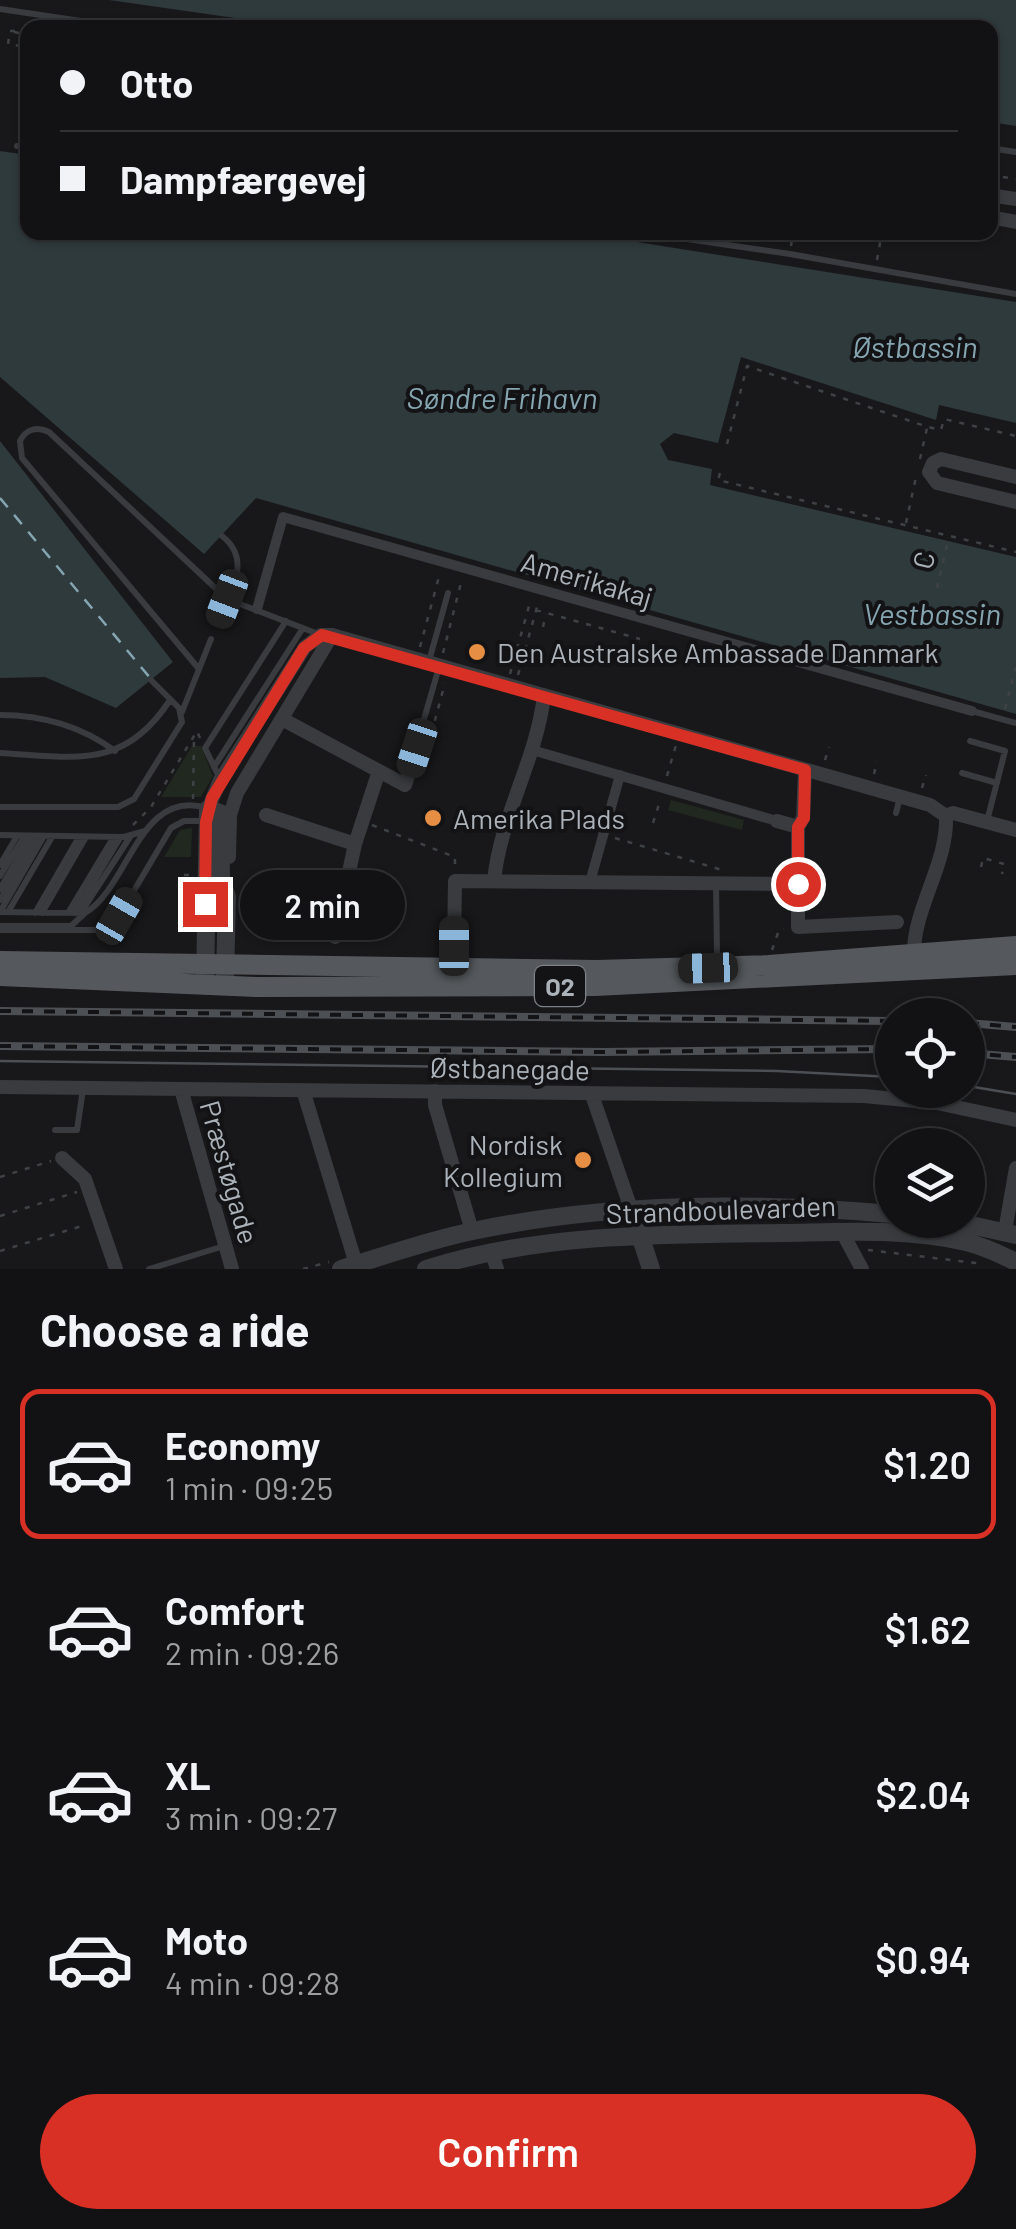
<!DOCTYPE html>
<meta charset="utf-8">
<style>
body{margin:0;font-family:Barlow,sans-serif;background:#1f2022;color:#f1f3f6;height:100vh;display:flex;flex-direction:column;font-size:38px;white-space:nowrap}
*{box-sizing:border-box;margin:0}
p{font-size:32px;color:#9c9ea0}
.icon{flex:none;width:55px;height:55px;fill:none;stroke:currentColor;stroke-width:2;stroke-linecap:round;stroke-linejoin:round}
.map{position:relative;height:1269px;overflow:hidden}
.sheet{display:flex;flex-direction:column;background:#121214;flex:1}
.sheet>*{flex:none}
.banner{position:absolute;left:20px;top:20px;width:978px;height:220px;border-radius:20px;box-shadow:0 2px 8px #0004,0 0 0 2px #313234;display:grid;align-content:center;height:220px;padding:0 40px;background:#121214}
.tools{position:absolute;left:875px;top:998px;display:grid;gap:20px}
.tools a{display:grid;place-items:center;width:110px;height:110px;border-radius:50%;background:#121214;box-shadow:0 2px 8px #0004,0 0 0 2px #313234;font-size:50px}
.end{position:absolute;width:45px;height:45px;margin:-22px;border:12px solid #d93025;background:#fff;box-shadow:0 0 0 5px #fff}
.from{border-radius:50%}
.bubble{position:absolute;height:70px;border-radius:35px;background:#121214;box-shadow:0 2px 8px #0004,0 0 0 2px #313234;font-size:32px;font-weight:600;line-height:70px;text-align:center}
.car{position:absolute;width:30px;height:60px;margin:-30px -15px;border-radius:12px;box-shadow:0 0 8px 2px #0007;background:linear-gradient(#222 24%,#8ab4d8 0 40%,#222 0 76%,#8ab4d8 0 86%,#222 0)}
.banner b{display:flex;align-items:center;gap:35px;height:95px;font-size:38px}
.banner b+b{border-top:2px solid #313234}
.banner i{width:25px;height:25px;background:#f1f3f6}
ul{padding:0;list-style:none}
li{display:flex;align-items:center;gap:30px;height:150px;margin:0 20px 15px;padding:0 20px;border:5px solid transparent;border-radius:20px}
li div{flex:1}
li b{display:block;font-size:38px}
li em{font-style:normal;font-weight:600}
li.selected{border-color:#d93025}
li>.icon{width:90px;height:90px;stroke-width:1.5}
h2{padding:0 40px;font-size:45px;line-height:120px}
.action{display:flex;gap:20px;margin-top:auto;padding:20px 40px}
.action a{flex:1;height:115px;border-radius:60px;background:#d93025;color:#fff;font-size:40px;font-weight:600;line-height:115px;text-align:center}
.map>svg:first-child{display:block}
</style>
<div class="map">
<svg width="1016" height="1269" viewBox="0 0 1016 1269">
<rect width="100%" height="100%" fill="#18181a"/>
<path fill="#212820" d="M192,746h9l12,30 -12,21h-40z
M671,800l73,20 -2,10 -74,-20z
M192,828l-1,29h-27l16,-27z"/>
<path fill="#2f3a3d" d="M109,0h907v126l-26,-4v-94h-684z
M0,151l27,4 1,77 552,1 436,69v121l-77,-18 -3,15 -195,-63 -23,86 -44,-10 -14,11 8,16 44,9 -2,16 306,72v157l-760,-216 -52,56 -204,-177z
M0,441l173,221 -57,46 -71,-31 -45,1z"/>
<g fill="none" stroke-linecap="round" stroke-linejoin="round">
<path stroke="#85a5b1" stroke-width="2.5" stroke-dasharray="12 10" stroke-linecap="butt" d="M0,498l151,181"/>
<path stroke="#3f4245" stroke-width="2.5" stroke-dasharray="5 8" stroke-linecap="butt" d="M28,31h-18l-2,13 20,3
M14,32l14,3
M19,135l9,-57
M990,175l26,4
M791,246l2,-14
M877,260l5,-28
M727,444l20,-78 181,61 13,3 3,-11 72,17
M920,459l7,-31
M720,473l-2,7 298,72
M906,523l10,-46
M937,588l11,-47
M536,610l104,29
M543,627l3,-13
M420,647l20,-74
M443,653l19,-74
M510,674l21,-75
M518,675l21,-75
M1005,709l11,-42
M428,746l17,-63
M825,760l4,-13
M874,774l3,-13
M667,776l9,-31
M922,788l4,-13
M193,799l1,-62
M653,823l8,-25
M133,825l18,-18 46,-76 3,7
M372,825l83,32v13
M615,838l107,32
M981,867l2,-9 21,6 -2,10
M184,875h10
M181,904h13
M772,950l7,-20 5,-1
M0,1177l51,-16
M0,1216l77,-24
M868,1250l116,14
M0,1251l85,-26
M303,1269l26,-7"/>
<path stroke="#393b3f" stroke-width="6" d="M0,9l128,19
M27,62h1
M17,146l11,1
M990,148l26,4
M639,232l151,22 226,40
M218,623c12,-31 35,-63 4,-87
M429,661l19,-68
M199,669l-177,-211 -2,-17c6,-12 17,-15 29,-9l178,167 94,36
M972,711l44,12
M182,712l29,-73
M0,715c43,0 81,11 115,36
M418,740l21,-73
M970,741l35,10 -18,70
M0,753c74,4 124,18 170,-53
M214,767l89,-139
M962,773l35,10
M219,777l-14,-29 81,-127
M0,807h118l16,-8 48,-77 -3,-14 -28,-28
M896,813l4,-16
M0,835l124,2 21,-6
M44,836l-44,76 85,1c44,-25 54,-126 122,-105
M0,865l17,-29
M0,876l24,-39
M716,885l1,68
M0,889l31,-53
M0,900l37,-63
M8,912l44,-75
M35,913l44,-76
M42,913l44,-76
M68,913l45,-75
M75,913l45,-75
M80,914l50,-77
M0,926h71l13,-12
M0,930h103l16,-14 52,-88 13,-7h21
M55,1130h22l6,-41
M149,1269l75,-23"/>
<path stroke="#393b3f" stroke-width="10" d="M257,609l26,-92 689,194
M532,750l245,71
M590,882l30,-107"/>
<path stroke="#393b3f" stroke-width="14" d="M990,195l26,4
M990,217l26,5
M1016,477l-75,-18 -8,4 -4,9 8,11 79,19
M282,719l123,66 12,-37
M805,770l-2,48 -5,9v100l99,-5
M208,809l12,-29 85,-133 16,-12h11l598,170 16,11 7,-3 63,17
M266,815l89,29
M777,821l21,6
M229,857l1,-42 7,-22 95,-158
M494,881c6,-64 43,-122 50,-186
M335,937l20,-93 24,-73
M454,946l1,-65 343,3
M914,960c-3,-50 34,-94 32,-144
M0,1087l864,9 73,7 79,17
M181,1089l51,180
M303,1090l53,174
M435,1091v14l37,126
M592,1095l49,143
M62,1158l23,21 31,90
M1005,1231l11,-63
M842,1232l20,37
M492,1253l5,16"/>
<path stroke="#393b3f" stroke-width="18" d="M205,985l3,-176 12,4 1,66 6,18 -2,80
M948,1220l68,15
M641,1238l10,31
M341,1269c43,-13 88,-29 132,-38 138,-29 280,-29 419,-17
M426,1269c113,-36 240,-35 357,-36 60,-1 124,-5 183,9 17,4 34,12 50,20"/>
<path stroke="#55595d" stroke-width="20" d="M0,961l597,9 172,-5 247,-19
M0,976l257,11 338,-1 421,-21"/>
<path stroke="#4c4f53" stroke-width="2.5" d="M0,1061l777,10 115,6
M968,1086l48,8"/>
<g stroke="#4c4f53" stroke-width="8">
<path id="rail" d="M0,1011l892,10
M968,1023l48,4
M0,1046l603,6 289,-3
M968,1053l48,4"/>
</g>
<use href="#rail" stroke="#131315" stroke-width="4" stroke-dasharray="11" stroke-linecap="butt"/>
</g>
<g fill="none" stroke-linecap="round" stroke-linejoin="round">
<path stroke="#d93025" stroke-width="12" d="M205,904l1,-82 6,-24 92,-150 18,-13 483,135 -1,48 -6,9v57"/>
</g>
<g fill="#e68e44" stroke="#131315" stroke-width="4">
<circle cx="477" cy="652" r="10"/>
<circle cx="433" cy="818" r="10"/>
<circle cx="583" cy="1160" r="10"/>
</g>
<g text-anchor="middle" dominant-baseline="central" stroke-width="8" stroke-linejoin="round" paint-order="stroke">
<rect fill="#131315" stroke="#7d8288" stroke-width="2.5" x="535" y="966" width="50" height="40" rx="8"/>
<g font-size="25" font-weight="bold" fill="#abb2b9">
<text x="560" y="986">O2</text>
</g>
<g font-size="28" fill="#abb2b9" stroke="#131315">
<text transform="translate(923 560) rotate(-77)">C</text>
<text transform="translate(587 579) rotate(16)">Amerikakaj</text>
<text transform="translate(510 1068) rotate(1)">Østbanegade</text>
<text transform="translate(230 1172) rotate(74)">Præstøgade</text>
<text transform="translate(721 1209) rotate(-2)">Strandboulevarden</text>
</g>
<g font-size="28" fill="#abb2b9" stroke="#131315" text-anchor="start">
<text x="497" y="652">Den Australske Ambassade Danmark</text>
<text x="453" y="818">Amerika Plads</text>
<text x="563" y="1144" text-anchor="end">Nordisk<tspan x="563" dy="32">Kollegium</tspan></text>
</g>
<g font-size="30" font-style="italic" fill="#85a5b1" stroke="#131315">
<text x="915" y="346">Østbassin</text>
<text x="502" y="397">Søndre Frihavn</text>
<text x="932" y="613">Vestbassin</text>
</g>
</g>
</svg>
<div class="tools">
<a><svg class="icon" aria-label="locate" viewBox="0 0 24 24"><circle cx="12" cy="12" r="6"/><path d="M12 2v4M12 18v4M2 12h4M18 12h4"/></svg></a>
<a><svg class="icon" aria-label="layers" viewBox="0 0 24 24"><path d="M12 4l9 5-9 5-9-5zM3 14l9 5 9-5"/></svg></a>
</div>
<i class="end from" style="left:798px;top:884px"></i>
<i class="end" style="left:205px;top:904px"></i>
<div class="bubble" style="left:240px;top:870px;width:165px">2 min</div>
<i class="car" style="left:227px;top:599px;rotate:201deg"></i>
<i class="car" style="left:417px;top:748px;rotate:198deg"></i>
<i class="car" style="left:119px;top:916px;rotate:30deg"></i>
<i class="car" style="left:454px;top:946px;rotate:0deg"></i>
<i class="car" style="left:708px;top:968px;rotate:268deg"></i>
<div class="banner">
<b><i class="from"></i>Otto</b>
<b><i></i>Dampfærgevej</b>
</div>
</div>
<section class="sheet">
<h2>Choose a ride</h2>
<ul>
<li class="selected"><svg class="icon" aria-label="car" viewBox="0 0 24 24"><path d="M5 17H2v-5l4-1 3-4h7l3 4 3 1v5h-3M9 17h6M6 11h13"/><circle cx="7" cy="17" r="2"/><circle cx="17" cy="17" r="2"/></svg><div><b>Economy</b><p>1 min · 09:25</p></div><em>$1.20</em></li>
<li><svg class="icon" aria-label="car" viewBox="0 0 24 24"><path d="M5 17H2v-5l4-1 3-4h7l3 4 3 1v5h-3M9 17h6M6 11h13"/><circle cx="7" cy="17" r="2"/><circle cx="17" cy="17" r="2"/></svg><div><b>Comfort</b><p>2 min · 09:26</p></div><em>$1.62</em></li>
<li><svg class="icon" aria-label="car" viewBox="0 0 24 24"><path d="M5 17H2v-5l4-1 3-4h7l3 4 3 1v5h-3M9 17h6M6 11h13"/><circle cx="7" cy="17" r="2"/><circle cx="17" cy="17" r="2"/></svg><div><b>XL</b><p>3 min · 09:27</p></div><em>$2.04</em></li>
<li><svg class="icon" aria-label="car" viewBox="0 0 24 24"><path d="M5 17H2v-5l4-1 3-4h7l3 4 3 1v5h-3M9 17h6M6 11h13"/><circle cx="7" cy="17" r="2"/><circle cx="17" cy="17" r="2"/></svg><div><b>Moto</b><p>4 min · 09:28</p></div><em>$0.94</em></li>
</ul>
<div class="action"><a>Confirm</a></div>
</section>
